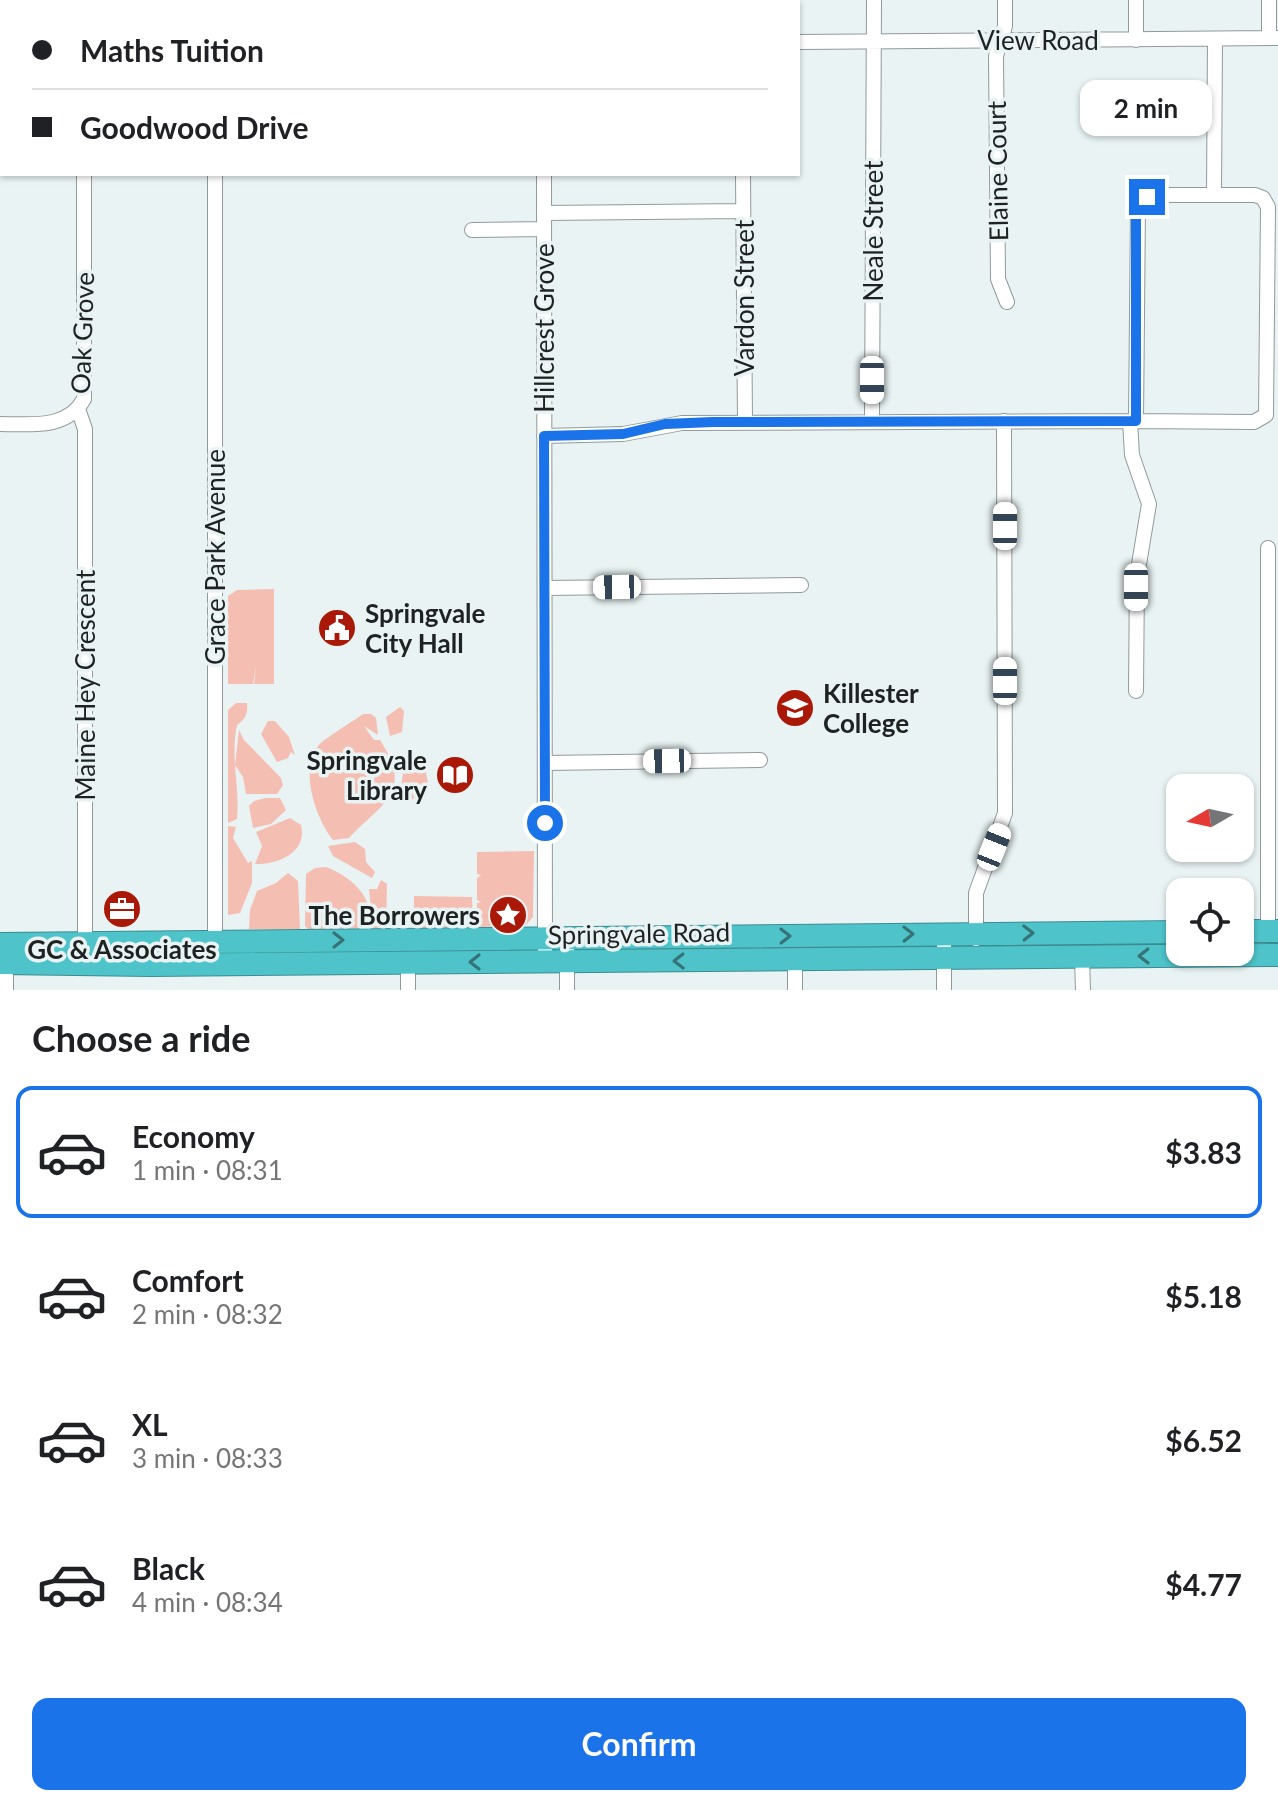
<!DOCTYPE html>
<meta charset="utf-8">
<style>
body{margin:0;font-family:Lato,sans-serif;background:#f2f2f2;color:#202124;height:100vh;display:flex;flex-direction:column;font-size:30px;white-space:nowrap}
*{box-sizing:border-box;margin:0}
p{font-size:26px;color:#757577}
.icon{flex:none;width:44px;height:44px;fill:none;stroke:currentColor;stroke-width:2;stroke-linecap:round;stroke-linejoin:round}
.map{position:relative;height:990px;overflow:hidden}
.drawer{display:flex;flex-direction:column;background:#fff;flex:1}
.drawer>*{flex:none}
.hud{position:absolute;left:0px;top:0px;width:800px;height:176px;box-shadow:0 2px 6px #0004;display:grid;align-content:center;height:176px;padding:0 32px;background:#fff}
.needle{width:52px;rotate:261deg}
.fabs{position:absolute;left:1166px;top:774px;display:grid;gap:16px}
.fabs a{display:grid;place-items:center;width:88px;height:88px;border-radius:16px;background:#fff;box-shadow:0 2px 6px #0004;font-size:40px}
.end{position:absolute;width:36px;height:36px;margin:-18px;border:10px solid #1a73e8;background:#fff;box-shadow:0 0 0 4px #fff}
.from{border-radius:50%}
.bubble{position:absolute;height:56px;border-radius:16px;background:#fff;box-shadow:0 2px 6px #0004;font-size:26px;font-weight:700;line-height:56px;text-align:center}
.car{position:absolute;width:24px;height:48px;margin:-24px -12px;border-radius:10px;box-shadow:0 0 6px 2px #0007;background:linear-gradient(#fff 24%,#345 0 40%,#fff 0 76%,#345 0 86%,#fff 0)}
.hud b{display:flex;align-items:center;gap:28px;height:76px;font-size:30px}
.hud b+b{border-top:2px solid #e0e0e0}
.hud i{width:20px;height:20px;background:#202124}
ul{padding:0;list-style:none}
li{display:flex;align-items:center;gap:24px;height:132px;margin:0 16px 12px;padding:0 16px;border:4px solid transparent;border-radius:16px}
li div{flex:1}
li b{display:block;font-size:30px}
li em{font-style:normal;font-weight:700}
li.current{border-color:#1a73e8}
li>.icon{width:72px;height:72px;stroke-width:1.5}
h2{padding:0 32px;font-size:36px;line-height:96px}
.button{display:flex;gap:16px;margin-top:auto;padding:16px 32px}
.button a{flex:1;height:92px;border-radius:16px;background:#1a73e8;color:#fff;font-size:32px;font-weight:700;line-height:92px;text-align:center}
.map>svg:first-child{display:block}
</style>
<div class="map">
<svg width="1278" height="990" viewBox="0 0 1278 990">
<rect width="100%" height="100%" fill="#e9f3f3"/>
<path fill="#f5beb3" d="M148,0h235l-235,2z
M274,589v95h-20l2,-18 -3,18h-25v-88l9,-6z
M236,703h11c1,10 -1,16 -10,22 -7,34 3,60 0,94l-9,4v-113z
M400,707l4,4 -2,21 -12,4 -4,-19z
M363,714h8l5,4 2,17 -14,-9 10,14h6c34,53 3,62 -31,98l-16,2c-17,-21 -34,-70 -15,-94 4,-6 37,-26 45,-32z
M268,721h7l14,16 6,18 -4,-3 -3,6 -11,4 -16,-28z
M239,730l5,10 37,38 2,7 -6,9h-31l-3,-17 -8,-12z
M405,757l19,5 5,27 -21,13 -8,-7z
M266,798h14l6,12 -15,14 -18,4 -4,-22 5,-5z
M290,818l11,7c7,27 -23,40 -46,39l7,-18 -6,-14z
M228,826l8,1 -3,11 15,25 4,-2v22l-12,30 -12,2z
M355,842l10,7 1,13 9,10 -3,6 -39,-22 -5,-10z
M534,851l-1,66 -8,9 -48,1v-24l4,-1 -4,-2v-22l4,-3 -4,-1v-22z
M326,867c24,9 53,32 40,61l-58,1 -3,-3 1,-52 9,-6z
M288,873l10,8 2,48h-51l1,-19 7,-19 19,-8z
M381,880l6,4 -1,44h-13l-4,-39h8z
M414,896l58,1 1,30 -59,1z"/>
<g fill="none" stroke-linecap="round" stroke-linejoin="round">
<g stroke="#919a9a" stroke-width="16">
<path id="minor" d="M596,0v2
M743,0v2
M1005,0v26l-9,30 2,223 9,23
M1136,0v40
M477,2v-2
M1269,38v-38
M798,42l480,-4
M0,49h2
M215,174v767
M544,174l1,788
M743,174l2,248
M1214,195l1,-156
M1255,195l8,3 5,9 -2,208 -12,7 -118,-1 2,-215 13,-11z
M544,213l199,-2
M472,230l72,-1
M78,409l7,20v522
M872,421l2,-421
M1130,421l2,34 17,49 -12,72 -1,115
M0,424c30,0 67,6 84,-25v-225
M544,436l79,-2 59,-11 454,-2
M1268,548v383
M545,588l256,-3
M545,763l215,-3
M944,934v56
M567,938v52
M976,939v-46l29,-80 -1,-392
M1082,957l1,33
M795,959v31
M408,963v27
M6,990v-34"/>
</g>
<g stroke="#3d8b8f" stroke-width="24">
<path id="highway" d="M1240,931h38
M0,944l1180,-12
M0,963l151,2 1127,-10"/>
</g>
<use href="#minor" stroke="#fff" stroke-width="14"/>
<use href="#highway" stroke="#4ec4ca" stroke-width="22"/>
</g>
<defs><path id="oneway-chevron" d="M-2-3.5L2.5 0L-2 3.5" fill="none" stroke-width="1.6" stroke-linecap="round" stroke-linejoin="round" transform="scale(2)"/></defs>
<g stroke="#367376">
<use href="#oneway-chevron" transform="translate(1028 933) rotate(-1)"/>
<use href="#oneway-chevron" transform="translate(908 934) rotate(-1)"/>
<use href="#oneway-chevron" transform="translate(785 936) rotate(-1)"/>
<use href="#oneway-chevron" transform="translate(338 940)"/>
<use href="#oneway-chevron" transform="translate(1144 956) rotate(179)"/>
<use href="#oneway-chevron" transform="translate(679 961) rotate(179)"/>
<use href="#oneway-chevron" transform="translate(475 962) rotate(180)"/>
</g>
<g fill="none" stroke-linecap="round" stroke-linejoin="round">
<path stroke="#1a73e8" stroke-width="10" d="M545,823l-1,-387 79,-2 42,-10 48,-2 423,-1v-212l11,-12"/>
</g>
<defs>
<g id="civic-disc" transform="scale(2)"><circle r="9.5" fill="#aa1907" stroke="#e9f3f3"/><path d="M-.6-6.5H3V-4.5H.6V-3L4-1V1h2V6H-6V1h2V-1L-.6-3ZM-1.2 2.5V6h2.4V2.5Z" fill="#fff"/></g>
<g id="school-disc" transform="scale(2)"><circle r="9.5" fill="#aa1907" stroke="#e9f3f3"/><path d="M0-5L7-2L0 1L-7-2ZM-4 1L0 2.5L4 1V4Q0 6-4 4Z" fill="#fff"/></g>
<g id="library-disc" transform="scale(2)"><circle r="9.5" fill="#aa1907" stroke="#e9f3f3"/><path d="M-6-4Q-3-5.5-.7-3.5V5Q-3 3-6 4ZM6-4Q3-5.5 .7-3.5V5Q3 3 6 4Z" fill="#fff"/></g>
<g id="office-disc" transform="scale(2)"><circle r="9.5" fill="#aa1907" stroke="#e9f3f3"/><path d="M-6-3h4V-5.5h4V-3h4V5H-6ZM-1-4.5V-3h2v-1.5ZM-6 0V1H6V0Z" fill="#fff"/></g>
<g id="sight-disc" transform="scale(2)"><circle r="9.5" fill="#aa1907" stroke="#e9f3f3"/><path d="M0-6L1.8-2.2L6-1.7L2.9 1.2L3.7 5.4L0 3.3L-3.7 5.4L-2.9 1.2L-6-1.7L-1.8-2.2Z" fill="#fff"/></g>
</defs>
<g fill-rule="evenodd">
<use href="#civic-disc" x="337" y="628"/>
<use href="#school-disc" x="795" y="708"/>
<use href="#library-disc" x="455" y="775"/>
<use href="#office-disc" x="122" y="909"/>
<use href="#sight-disc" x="508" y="915"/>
</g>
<g text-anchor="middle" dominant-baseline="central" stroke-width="7" stroke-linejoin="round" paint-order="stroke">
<g font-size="26" fill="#1e2222" stroke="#e9f3f3">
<text x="1038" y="40">View Road</text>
<text transform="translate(997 171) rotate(-91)">Elaine Court</text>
<text transform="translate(873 231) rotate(-90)">Neale Street</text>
<text transform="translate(744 298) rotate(-90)">Vardon Street</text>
<text transform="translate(544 328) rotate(-90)">Hillcrest Grove</text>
<text transform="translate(82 333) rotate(-88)">Oak Grove</text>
<text transform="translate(215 557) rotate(-90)">Grace Park Avenue</text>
<text transform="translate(85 685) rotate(-90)">Maine Hey Crescent</text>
<text transform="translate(639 933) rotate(-1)">Springvale Road</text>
</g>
<g font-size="26" font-weight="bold" fill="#1e2222" stroke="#e9f3f3" text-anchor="start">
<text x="365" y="613">Springvale<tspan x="365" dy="30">City Hall</tspan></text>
<text x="823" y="693">Killester<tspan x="823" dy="30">College</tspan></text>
<text x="427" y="760" text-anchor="end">Springvale<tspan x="427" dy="30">Library</tspan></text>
<text x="480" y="915" text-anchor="end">The Borrowers</text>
<text x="122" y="949" text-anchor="middle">GC &amp; Associates</text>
</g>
</g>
</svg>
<div class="fabs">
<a><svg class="needle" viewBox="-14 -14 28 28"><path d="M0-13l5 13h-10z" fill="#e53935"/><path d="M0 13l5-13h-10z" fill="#757577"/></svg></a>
<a><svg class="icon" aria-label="locate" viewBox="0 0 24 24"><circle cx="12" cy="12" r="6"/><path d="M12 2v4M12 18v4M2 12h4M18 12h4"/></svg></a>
</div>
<i class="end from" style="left:545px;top:823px"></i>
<i class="end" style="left:1147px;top:197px"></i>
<div class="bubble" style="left:1080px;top:80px;width:132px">2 min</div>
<i class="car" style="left:872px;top:380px;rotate:180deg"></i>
<i class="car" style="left:1005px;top:526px;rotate:0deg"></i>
<i class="car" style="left:617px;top:587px;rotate:269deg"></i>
<i class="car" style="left:1136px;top:587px;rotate:180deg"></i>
<i class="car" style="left:1005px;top:681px;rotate:0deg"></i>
<i class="car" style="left:667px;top:761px;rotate:269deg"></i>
<i class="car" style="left:994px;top:847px;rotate:22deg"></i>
<div class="hud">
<b><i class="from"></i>Maths Tuition</b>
<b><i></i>Goodwood Drive</b>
</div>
</div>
<section class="drawer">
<h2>Choose a ride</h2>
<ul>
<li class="current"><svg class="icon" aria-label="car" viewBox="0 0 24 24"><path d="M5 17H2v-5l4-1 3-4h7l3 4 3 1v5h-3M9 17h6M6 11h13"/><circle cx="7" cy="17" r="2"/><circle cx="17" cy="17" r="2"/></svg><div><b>Economy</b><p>1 min · 08:31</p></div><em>$3.83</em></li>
<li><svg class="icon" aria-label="car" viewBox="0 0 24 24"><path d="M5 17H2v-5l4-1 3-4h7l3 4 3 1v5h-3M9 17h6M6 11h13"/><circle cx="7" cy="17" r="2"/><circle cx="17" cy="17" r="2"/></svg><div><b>Comfort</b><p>2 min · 08:32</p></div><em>$5.18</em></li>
<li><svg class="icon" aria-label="car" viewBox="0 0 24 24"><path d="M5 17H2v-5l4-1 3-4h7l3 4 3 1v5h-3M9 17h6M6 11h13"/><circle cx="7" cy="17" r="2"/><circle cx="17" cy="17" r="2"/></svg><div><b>XL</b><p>3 min · 08:33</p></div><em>$6.52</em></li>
<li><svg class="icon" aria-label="car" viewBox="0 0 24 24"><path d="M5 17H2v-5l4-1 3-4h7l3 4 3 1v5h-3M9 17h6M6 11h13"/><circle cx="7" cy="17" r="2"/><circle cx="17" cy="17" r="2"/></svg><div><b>Black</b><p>4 min · 08:34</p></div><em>$4.77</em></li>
</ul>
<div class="button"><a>Confirm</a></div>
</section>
